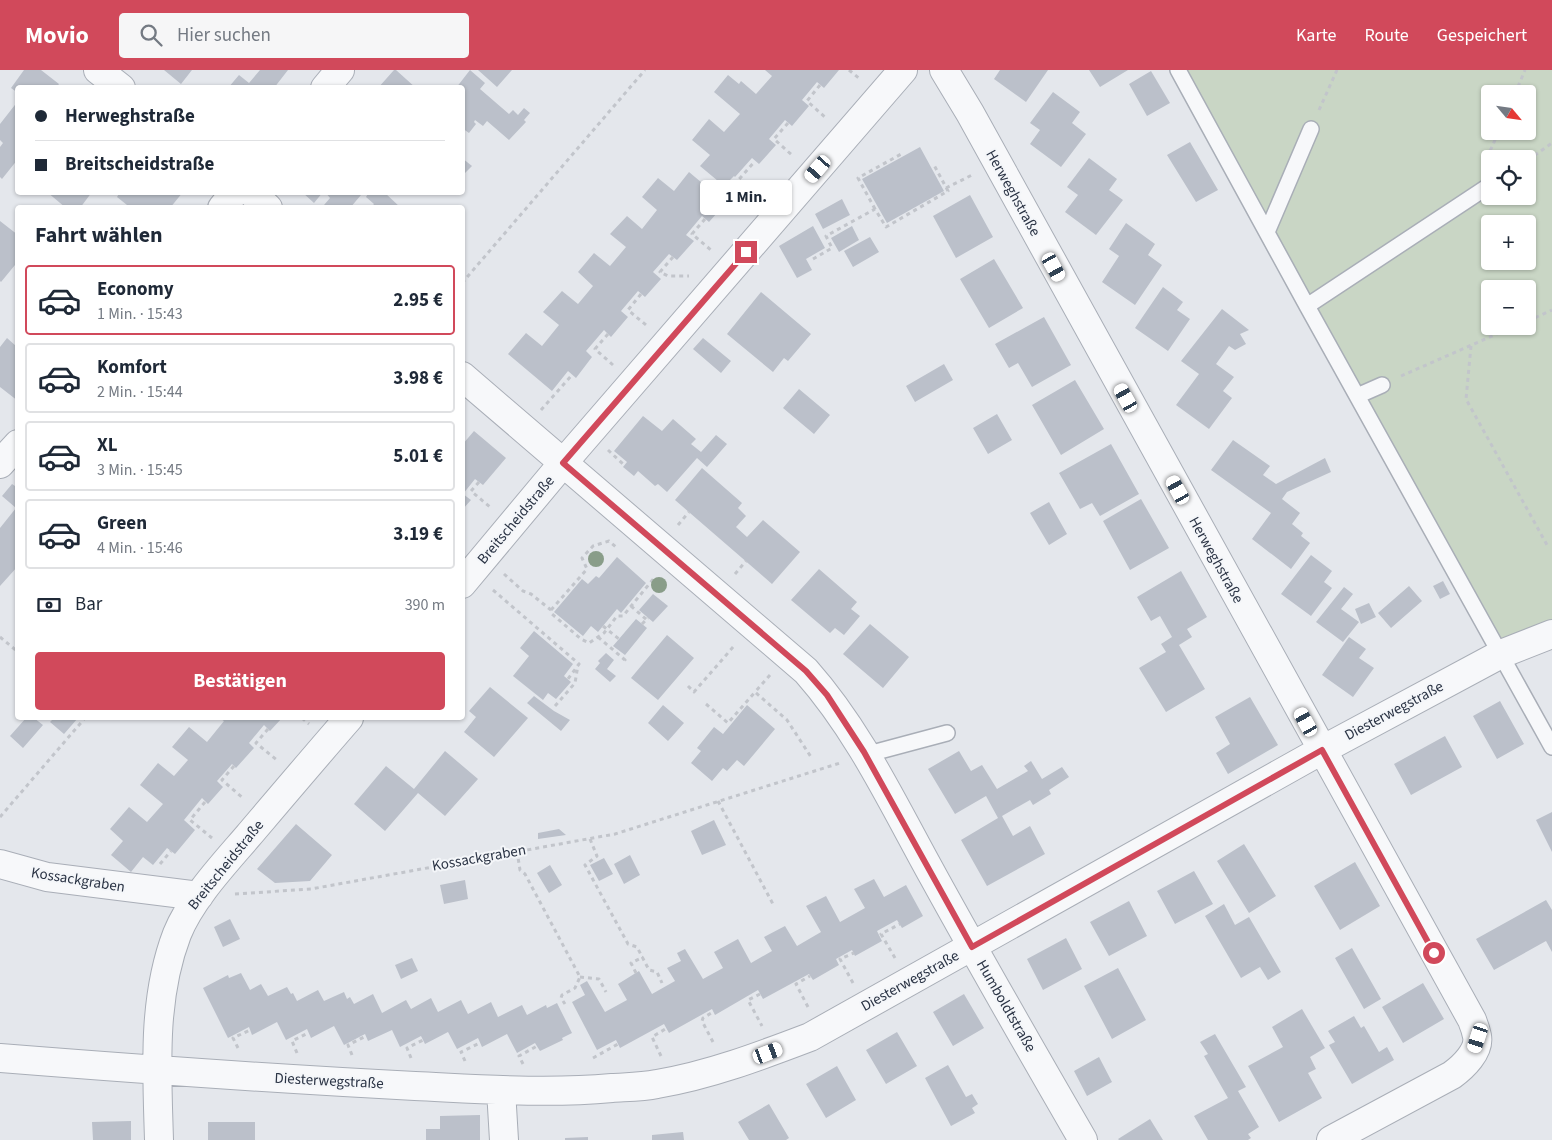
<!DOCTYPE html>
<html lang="de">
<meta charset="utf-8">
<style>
body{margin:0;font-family:"Source Sans 3",sans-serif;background:#f6f6f7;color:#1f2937;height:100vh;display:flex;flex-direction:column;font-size:19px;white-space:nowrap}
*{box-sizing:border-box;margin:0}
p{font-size:16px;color:#747a83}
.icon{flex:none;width:28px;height:28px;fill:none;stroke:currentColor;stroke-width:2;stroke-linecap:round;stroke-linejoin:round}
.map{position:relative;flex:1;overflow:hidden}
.side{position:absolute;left:15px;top:135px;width:450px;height:515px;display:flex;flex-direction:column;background:#fff;border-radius:5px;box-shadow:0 1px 4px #0004}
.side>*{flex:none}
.top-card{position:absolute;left:15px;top:15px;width:450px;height:110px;border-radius:5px;box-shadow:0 1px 4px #0004;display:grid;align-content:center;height:110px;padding:0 20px;background:#fff}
.needle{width:32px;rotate:119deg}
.buttons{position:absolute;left:1481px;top:15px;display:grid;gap:10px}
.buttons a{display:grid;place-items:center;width:55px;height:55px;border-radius:5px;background:#fff;box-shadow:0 1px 4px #0004;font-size:25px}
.end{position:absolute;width:22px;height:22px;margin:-11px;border:6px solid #d1495b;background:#fff;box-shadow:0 0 0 2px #fff}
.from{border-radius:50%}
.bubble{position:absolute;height:35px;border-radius:5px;background:#fff;box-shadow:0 1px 4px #0004;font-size:16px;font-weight:700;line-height:35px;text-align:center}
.car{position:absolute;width:15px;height:30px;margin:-15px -8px;border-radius:6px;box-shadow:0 0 4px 1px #0007;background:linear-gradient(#fff 24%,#345 0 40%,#fff 0 76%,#345 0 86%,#fff 0)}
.top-card b{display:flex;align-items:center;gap:18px;height:48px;font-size:19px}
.top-card b+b{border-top:1px solid #e0e1e3}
.top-card i{width:12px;height:12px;background:#1f2937}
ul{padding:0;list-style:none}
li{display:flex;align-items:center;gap:15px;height:70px;margin:0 10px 8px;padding:0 10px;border:2px solid #e0e1e3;border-radius:5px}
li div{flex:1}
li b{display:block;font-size:19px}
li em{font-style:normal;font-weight:700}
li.on{border-color:#d1495b}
li>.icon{width:45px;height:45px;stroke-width:1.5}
h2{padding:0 20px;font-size:22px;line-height:60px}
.pay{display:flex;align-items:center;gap:12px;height:55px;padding:0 20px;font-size:19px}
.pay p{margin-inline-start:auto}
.primary-button{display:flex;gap:10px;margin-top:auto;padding:10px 20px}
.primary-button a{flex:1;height:58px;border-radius:5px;background:#d1495b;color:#fff;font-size:20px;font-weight:700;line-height:58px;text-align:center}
header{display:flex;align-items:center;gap:30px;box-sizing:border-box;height:70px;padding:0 25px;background:#d1495b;color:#fff}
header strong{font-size:24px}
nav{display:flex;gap:28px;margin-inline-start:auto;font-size:18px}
.search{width:350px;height:45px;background:#f6f6f7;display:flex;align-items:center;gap:12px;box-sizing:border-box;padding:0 18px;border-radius:5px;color:#747a83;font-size:19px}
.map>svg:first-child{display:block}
</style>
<header>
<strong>Movio</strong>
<div class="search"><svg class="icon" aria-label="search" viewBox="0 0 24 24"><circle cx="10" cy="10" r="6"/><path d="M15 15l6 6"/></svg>Hier suchen</div>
<nav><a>Karte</a><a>Route</a><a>Gespeichert</a></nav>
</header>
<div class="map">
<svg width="1552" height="1070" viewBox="0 0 1552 1070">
<rect width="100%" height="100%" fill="#e4e7ec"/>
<path fill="#c9d6c5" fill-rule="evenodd" d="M1179,0h373v564l-51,20zM1490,24h38v37h-38zM1490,89h38v37h-38zM1490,154h38v37h-38zM1490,219h38v37h-38z"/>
<path fill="#bbc0ca" d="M24,0h17l18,14 -3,4h-38v5l-7,-5z
M164,0h28l-11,14z
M260,0h28l-14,18h-46l11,-13 10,8z
M394,0h2l20,18h-38z
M470,0l15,13 -5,6 29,25 4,-4 5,5 6,-7 6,5 -6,7 2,2 -17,18 -22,-19 -4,5 -8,-6 -1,2 2,2 -7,9 -7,-5v-40h-6z
M478,0h34l-15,17z
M765,0h74l-15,18 -7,-6 -15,18 7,6 -17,20 -7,-6 -16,19 7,6 -17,19 -7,-6 -17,19 -1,-1 -10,10 -24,-20 10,-11 -18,-15 17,-21 15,13 16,-18 -26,-22 14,-17 11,9 2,-3 15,13 16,-18z
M1000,0h48l-22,32 -32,-23z
M1089,0h39l-28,17z
M1151,1l19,32 -23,13 -18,-32z
M1053,22l27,20 -8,11 14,11 -25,33 -31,-23 10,-14 -10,-7z
M18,31v58l-16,20 -2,-2v-30l3,-4 -3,-3v-16z
M1190,72l28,48 -22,12 -29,-47z
M920,77l24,44 -57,32 -25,-44z
M462,88l10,8 -10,10z
M1089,88l28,21 -8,11 14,10 -27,35 -31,-23 13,-17 -11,-8z
M689,102l37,31 -17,19 -7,-6 -16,19 8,6 -17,19 -8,-6 -16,18 8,7 -16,18 -7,-6 -17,20 7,6 -17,20 -7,-7 -18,21 6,6 -16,21 -8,-7 -16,20 -44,-37 18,-21 16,13 17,-21 -16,-13 19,-21 16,13 15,-18 -15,-14 16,-19 16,13 16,-19 -16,-13 17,-18 15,13 15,-19 -15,-13 16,-19 16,13z
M47,122h45l-12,16h-14z
M120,122h63l-13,16h-45l2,-3 -10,-8z
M302,122h21l-9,11z
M325,122h33l3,3 -11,13h-23l-3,-3 6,-7z
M369,122h15l17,16h-30l3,-4 -8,-7z
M970,125l23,42 -37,21 -23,-42z
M842,129l8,16 -27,14 -8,-15z
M0,151l18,14v33l-3,-3 -14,17 -1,-1z
M1126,153l29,21 -7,11 14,10 -27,40 -33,-23 17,-26 -10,-7z
M813,156l12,22 -19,11 6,11 -15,8 -18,-32z
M852,156l7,14 -20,12 -8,-14z
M870,167l9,15 -26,15 -9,-16z
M994,189l29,49 -34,20 -29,-49z
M1163,217l20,15 -6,8 13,9 -22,32 -33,-23z
M761,222l50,42 -23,27 -4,-3 -11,14 -46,-38z
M1222,239l27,21 -9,4 6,10 -11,6 -6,-4 -13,18 18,13 -11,14 9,7 -23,31 -33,-24 23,-31 -18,-13z
M1044,247l27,48 -39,22 -14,-24 -9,5 -14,-24z
M7,268l9,8 2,-2v57l-18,-14v-40z
M703,268l28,23 -10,12 -28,-24z
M944,294l9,16 -38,22 -9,-16z
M1075,310l29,49 -43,26 -29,-50z
M799,319l31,26 -16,19 -31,-26z
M997,344l15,26 -24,14 -15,-26z
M643,346l19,15 11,-12 23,20 -5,5 10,8 15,-17 11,9 -20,23 -10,-9 -30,34 -9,-8 -3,2 -17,-15 -4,5 -11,-9 4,-5 -13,-11z
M474,361l32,27 -23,27 -8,-6 -12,15 8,6 -9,10v-65z
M1233,370l37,26 -7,9 13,9 49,-26 6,14 -44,20 -5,7 18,14 -8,11 11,9 -2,3 9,7 -19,26 -39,-30 19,-26 -60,-43z
M1111,374l28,50 -39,22 -8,-13 -12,6 -21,-36z
M702,398l40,35 -4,5 8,8 -10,11 11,10 16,-17 37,32 -28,32 -97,-84z
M12,414l6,4v78l-18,20v-58l16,-20 -14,-12z
M1141,429l28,49 -39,22 -27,-49z
M1049,432l18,32 -18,11 -19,-32z
M1311,485l21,16 -8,11 8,6 -21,28 -30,-22z
M617,487l29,26 -25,30 -4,-4 -19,23 -7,-6 -8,10 -29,-24 28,-33 6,5 8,-8 3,2z
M819,499l38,33 -6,7 9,7 -16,19 -9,-7 -5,5 -39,-33z
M1181,501l26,46 -20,12 5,8 -13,8 26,44 -39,23 -27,-44 27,-16 -5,-8 11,-7 -12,-21 -9,5 -14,-24z
M1443,511l7,13 -10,5 -7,-13z
M1409,516l13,15 -31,27 -13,-15z
M1344,517l9,7 -12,15 18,13 -16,20 -27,-20z
M653,524l15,12 -15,16 -14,-12z
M1369,533l7,14 -15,7 -6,-15z
M636,549l11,9 -22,27 -12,-9z
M870,554l39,33 -26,31 -40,-34z
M534,561l39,33 -9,12 7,6 -15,17 -8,-6 -5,7 -30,-24 16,-20 -9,-8z
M667,565l27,23 -36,42 -27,-22z
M1349,567l17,12 -7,9 15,10 -21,29 -31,-22z
M606,583l8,7 -7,9 9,7 -6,6 -15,-13 5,-6 -2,-2z
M490,617l38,31 -34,39 -30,-25 12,-15 -7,-6z
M534,626l20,15 16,9 -9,11 -34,-28z
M1250,627l28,48 -50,29 -12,-21 14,-9 -15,-27z
M1500,631l24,43 -27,15 -24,-43z
M663,635l21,18 -16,18 -20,-18z
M747,635l28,24 -31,37 -7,-6 -10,11 -4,-3 -11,13 -21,-18 10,-12 -4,-3 17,-21 9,7z
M26,648h8l9,7 -20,23 -13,-12z
M54,648h24l-14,16 -14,-12z
M219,648h63l-12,13 -6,-6 -15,18 5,5 -18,20 -4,-4 -15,17 6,6 -15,17 -6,-6 -18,22 11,10 -20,24 -8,-6 -14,17 -10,-8 -12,15 -20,-17 12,-14 -13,-12 19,-22 18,15 16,-18 -23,-19 18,-22 16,13 14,-16 -16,-13 17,-20 18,15 17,-21z
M1445,666l17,31 -51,28 -17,-31z
M445,681l33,28 -33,37 -27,-23 -33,38 -31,-27 32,-38 28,23z
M959,681l12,20 11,-6 15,24 31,-18 -4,-5 7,-5 11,18 20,-12 7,10 -20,13 2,4 -18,11 -3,-5 -28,16 11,20 17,-10 15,28 -58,32 -26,-46 37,-22 -12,-22 -31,18 -27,-45z
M1552,742v40l-16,-32z
M714,750l12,25 -24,10 -11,-24z
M296,754l36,31 -22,26 -35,2 -18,-14z
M559,759l7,6 -28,4v-6z
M1244,774l32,52 -27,17 -32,-52z
M630,785l10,20 -16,9 -10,-20z
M604,788l9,16 -14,7 -9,-16z
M1355,792l25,44 -40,24 -26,-44z
M550,795l12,20 -13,8 -12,-20z
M1194,801l19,33 -38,20 -18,-33z
M874,809l10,18 22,-12 17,31 -21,12 -5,-8 -20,11 5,10 -27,15 -3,-6 -16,9 3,6 -26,15 -4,-6 -46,25 -5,-9 -43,25 -3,-6 -43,24 -5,-9 -44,24 -4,-8 -19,10 -25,-48 13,-7 -5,-10 7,-4 18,31 22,-12 -9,-16 21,-13 13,23 23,-13 -8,-13 14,-7 -4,-8 8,-4 18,30 20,-11 -9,-16 24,-13 13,24 21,-12 -8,-14 21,-11 12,20 24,-14 -15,-26 20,-10 14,26 25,-14 -11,-19z
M465,810l3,19 -24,5 -4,-19z
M1546,830l6,10v42l-6,-11 -52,29 -18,-31z
M1129,831l18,35 -38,20 -19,-34z
M1224,834l11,21 14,-8 32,55 -13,8 -8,-13 -19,11 -36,-62z
M230,849l10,20 -17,8 -9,-20z
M1066,868l16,31 -39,21 -16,-31z
M1352,878l29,51 -17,10 -29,-51z
M412,888l6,13 -17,8 -6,-14z
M1118,898l28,52 -34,19 -28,-53z
M241,903l9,17 11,-6 7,12 19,-9 4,7 2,-1 4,8 21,-11 6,11 20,-9 3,7 3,-2 4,7 19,-10 9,19 24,-13 5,9 20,-11 7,14 23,-12 7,14 23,-12 7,15 24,-12 5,10 19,-10 1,3 10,-5 15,30 -10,5 1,2 -23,11 -5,-8 -18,10 -10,-19 -25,13 -4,-9 -21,11 -9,-17 -23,12 -4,-8 -21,11 -8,-17 -24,11 -3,-7 -21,11 -10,-19 -23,12 -4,-9 -21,11 -9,-18 -25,13 -3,-8 -21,11 -25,-50 25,-13 1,3z
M1423,913l21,36 -41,24 -21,-36z
M964,924l20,34 -31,18 -20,-34z
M1302,939l23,39 -15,9 6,12 -8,4 14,25 -43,24 -31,-56 35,-19 -11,-20z
M1354,946l7,12 3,-2 15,26 8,-5 7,13 -42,24 -23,-39 6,-3 -7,-11z
M897,962l20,34 -31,18 -20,-34z
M1215,964l31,53 -8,4 21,36 -11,7 3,4 -3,2h-40l-14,-24 34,-18 -24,-42 4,-2 -8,-12z
M1099,987l13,25 -25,14 -13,-25z
M948,995l18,32 6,-3 6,10 -6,4 3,5 -24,13 -26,-48z
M837,996l19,34 -30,18 -20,-34z
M769,1034l20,34 -3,2h-37l-11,-18z
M480,1045v25h-54v-11h14v-13z
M1150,1049l13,21h-44l-1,-1z
M131,1051v19h-38l-1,-18z
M208,1052h47v18h-47z
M683,1062l1,8h-32v-5z
M588,1067v3h-23v-2z"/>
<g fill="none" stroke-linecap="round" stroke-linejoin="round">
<g stroke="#a9aeb7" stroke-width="18">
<path id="lane" d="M1178,0l129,236 245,441
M1267,162l44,-103
M1307,236l183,-121
M1357,326l25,-11
M861,686l86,-23"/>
</g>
<g stroke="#a9aeb7" stroke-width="30">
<path id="street" d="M98,0l23,18
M944,0l26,43 502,907c2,5 4,11 5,16 3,15 -14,31 -25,39l-121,65
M325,18l15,-18
M251,122l17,16
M222,138l13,-16
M462,306l344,295c54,61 88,135 127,205 49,89 99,176 150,264
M0,394l18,-20
M462,514l101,-121 340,-393
M0,794l47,13 152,19
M0,988c138,11 276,21 415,28 65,3 131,8 197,2 15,-1 30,-1 45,-4 53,-9 103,-28 153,-47l512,-287 179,-96 51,-20
M501,1020l3,50
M159,1070c-2,-69 -7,-141 18,-206 14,-35 47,-70 71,-98 34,-40 67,-79 101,-118"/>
</g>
<path stroke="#c2c5cb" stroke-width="3" stroke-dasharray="4 4" stroke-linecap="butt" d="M849,0l11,9
M820,15l-13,16 19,17
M1515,24l10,-24
M1319,40l18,-40
M788,53l-14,16 19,17
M1528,90l24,-17
M1490,94l-4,-4 13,-29
M734,115l21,-24
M946,118l28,-14
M875,139l-17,-31 45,-25
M705,149l-13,15 19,16
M673,187l-13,15 8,4h21
M813,189l19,-11 -6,-12 49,-27 11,18 62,-36 -14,-26
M462,213l183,-213
M641,224l-13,16 18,15
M1528,251l24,-11
M608,264l-13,15 18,16
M1471,276l-5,53 81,146
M1401,306l114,-50
M541,340l31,-35
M608,380l16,15
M479,412l-8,9 19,16
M678,455l11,-13
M504,504l19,17 8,3 20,16 1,4 29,25 8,4 15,-10 13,-17h6l32,-39
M735,504l11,-13
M493,520l86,74 -11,15
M631,536l16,14
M551,540l36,-41 -5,-11 11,-12 16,-5 8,7
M642,554l6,-6
M603,556l16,13
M0,567l18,15
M598,567l27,23 -3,3
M770,605l-15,17 32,28 24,37
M688,616l6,6 40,-46
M706,634l22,19 27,-31
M555,636l20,-23 3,-18
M302,648l7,6
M268,659l-12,14 22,18
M234,696l-12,14 22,19
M718,731l56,105
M205,732l-15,18 22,18
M0,747l85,-99
M590,769l7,17 -12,9 43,79 9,3 12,23 8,2 5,11
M517,781l3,19 5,4 55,103 -5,11 -13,7 -1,3 4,6
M160,794l11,-13
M235,824l76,-5 304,-55 225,-71
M895,888l-14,-24 19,-10
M636,903l-5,-10 12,-6
M580,907l19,2 7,13
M853,913l-13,-24 14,-6
M760,924l-12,6 14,26
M808,937l-12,-23 14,-8
M713,972l-11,-21 1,-3 10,-6
M238,978l-5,-10 17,-8
M297,983l-5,-12 16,-8
M352,985l-4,-10 18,-9
M661,986l-9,-19 15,-9
M411,988l-4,-10 16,-8
M593,988l25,-14
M465,991l-4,-9 19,-9
M523,994l-4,-8 18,-10"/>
<use href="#lane" stroke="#f7f8fa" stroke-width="15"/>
<use href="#street" stroke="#f7f8fa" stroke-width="28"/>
</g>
<g fill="#899d89">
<circle cx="596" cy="489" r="8"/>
<circle cx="659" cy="515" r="8"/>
</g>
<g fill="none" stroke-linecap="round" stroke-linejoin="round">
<path stroke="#d1495b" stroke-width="6" d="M746,182l-183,211 243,208 21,24 37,57 108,195 350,-197 112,203"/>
</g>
<g text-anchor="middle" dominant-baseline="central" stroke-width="4" stroke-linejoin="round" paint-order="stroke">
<g font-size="15" fill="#2b3445" stroke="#f4f6f9">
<text transform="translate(1013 123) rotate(61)">Herweghstraße</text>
<text transform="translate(516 450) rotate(-50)">Breitscheidstraße</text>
<text transform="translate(1216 490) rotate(61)">Herweghstraße</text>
<text transform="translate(1394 641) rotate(-28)">Diesterwegstraße</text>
<text transform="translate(479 788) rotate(-10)">Kossackgraben</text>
<text transform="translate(226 795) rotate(-51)">Breitscheidstraße</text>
<text transform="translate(78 810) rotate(9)">Kossackgraben</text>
<text transform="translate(910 911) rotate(-29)">Diesterwegstraße</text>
<text transform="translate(1006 936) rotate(60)">Humboldtstraße</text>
<text transform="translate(329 1011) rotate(3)">Diesterwegstraße</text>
</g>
</g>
</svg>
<div class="buttons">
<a><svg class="needle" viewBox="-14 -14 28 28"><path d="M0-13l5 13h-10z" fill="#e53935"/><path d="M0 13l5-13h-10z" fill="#747a83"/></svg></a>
<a><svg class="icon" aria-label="locate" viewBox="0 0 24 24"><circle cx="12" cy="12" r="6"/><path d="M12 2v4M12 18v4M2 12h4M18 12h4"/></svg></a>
<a>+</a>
<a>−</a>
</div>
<i class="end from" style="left:1434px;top:883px"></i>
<i class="end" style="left:746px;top:182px"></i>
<div class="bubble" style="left:700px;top:110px;width:92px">1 Min.</div>
<i class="car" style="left:818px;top:99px;rotate:221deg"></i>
<i class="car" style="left:1054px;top:197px;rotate:151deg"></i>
<i class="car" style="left:1126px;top:328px;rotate:331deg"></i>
<i class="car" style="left:1178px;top:420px;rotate:331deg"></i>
<i class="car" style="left:1306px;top:652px;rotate:331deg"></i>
<i class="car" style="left:1478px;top:968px;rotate:198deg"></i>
<i class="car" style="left:768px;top:983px;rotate:69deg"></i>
<div class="top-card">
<b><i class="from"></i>Herweghstraße</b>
<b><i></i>Breitscheidstraße</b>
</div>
<section class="side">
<h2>Fahrt wählen</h2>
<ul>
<li class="on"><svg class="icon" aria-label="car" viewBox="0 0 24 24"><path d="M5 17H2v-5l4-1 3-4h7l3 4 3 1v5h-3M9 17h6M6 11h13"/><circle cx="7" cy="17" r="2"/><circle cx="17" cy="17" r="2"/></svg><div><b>Economy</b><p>1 Min. · 15:43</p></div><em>2.95 €</em></li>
<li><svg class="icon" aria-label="car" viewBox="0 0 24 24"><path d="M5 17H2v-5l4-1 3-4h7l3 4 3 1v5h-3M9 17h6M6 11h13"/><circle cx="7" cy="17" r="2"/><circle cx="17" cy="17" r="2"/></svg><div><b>Komfort</b><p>2 Min. · 15:44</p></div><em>3.98 €</em></li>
<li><svg class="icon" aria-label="car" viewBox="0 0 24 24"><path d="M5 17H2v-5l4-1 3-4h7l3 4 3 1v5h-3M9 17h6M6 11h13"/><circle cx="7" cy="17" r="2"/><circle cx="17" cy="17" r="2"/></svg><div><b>XL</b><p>3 Min. · 15:45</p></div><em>5.01 €</em></li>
<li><svg class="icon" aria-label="car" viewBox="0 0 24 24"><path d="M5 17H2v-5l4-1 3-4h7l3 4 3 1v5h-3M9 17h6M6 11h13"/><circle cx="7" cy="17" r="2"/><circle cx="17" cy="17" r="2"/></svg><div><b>Green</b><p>4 Min. · 15:46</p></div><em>3.19 €</em></li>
</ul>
<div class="pay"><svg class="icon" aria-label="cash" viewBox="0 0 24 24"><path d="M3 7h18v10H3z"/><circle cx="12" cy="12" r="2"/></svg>Bar<p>390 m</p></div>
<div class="primary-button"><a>Bestätigen</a></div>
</section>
</div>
